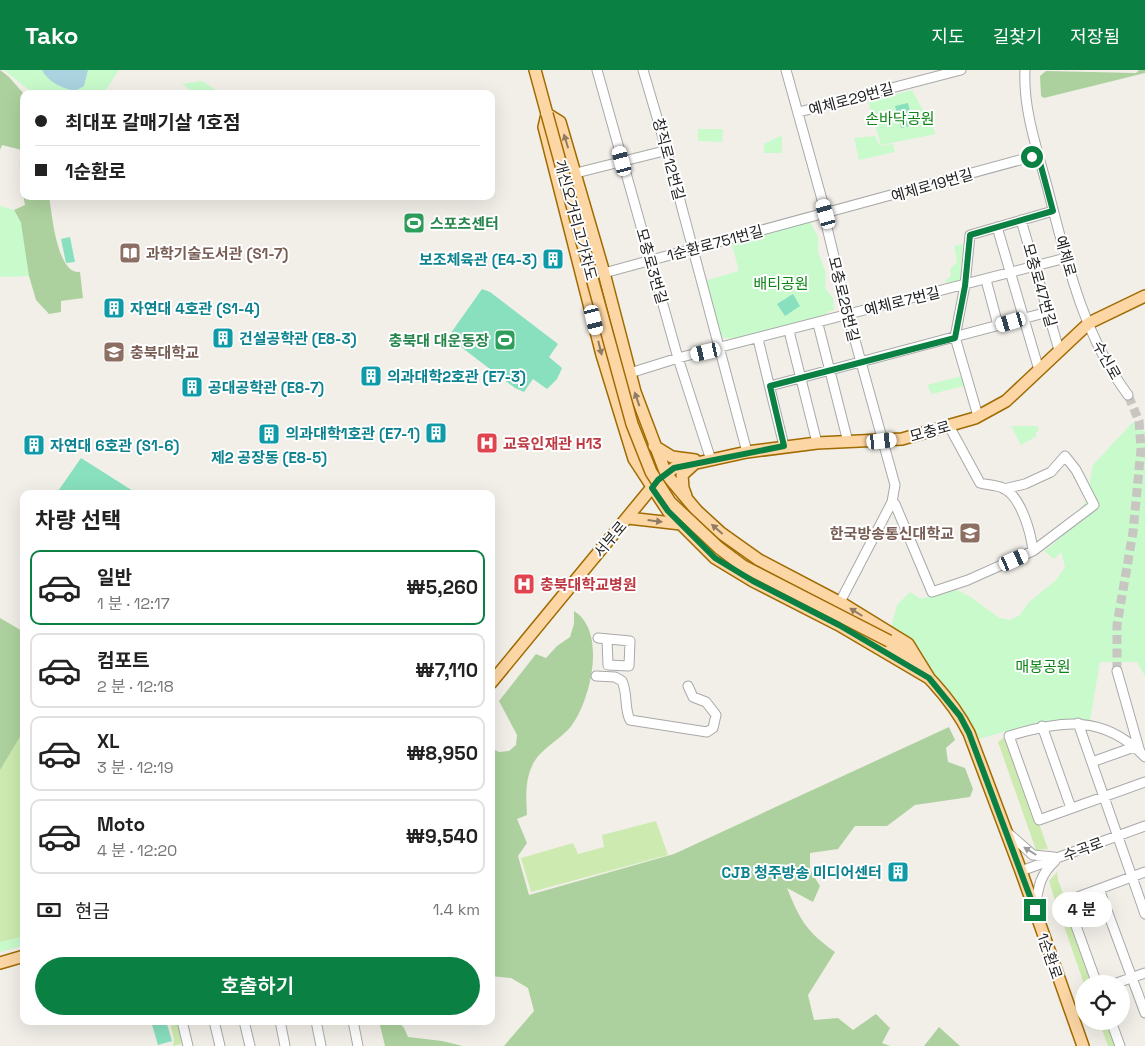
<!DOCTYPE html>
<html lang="ko">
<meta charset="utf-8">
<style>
body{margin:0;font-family:"Space Grotesk","Noto Sans KR",sans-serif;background:#f6f6f6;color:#222;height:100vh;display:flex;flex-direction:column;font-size:19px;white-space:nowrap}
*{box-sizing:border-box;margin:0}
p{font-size:16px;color:#767676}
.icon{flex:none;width:28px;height:28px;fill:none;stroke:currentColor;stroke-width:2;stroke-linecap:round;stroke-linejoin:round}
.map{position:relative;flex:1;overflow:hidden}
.side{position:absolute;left:20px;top:420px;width:475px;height:535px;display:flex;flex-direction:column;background:#fff;border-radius:10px;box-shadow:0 5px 20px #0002}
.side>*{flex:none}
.hud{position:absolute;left:20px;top:20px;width:475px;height:110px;border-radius:10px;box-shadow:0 5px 20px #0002;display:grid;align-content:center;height:110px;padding:0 15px;background:#fff}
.tools{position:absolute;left:1075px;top:905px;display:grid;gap:10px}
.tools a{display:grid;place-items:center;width:55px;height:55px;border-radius:50%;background:#fff;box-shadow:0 5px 20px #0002;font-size:25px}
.end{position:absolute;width:22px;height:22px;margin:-11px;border:6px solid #0b8043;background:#fff;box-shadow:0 0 0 2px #fff}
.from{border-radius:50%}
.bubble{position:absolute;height:35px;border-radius:18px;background:#fff;box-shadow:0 5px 20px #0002;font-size:16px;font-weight:600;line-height:35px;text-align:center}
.car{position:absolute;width:15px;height:30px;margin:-15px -8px;border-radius:6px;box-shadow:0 0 4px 1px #0007;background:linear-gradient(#fff 24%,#345 0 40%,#fff 0 76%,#345 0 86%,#fff 0)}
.hud b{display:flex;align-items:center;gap:18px;height:48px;font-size:19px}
.hud b+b{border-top:1px solid #e0e0e0}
.hud i{width:12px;height:12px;background:#222}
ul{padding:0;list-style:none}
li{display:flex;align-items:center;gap:15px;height:75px;margin:0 10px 8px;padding:0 5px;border:2px solid #e0e0e0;border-radius:10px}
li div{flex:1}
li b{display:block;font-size:19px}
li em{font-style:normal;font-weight:600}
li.on{border-color:#0b8043}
li>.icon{width:45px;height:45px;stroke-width:1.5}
h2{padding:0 15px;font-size:22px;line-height:60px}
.pay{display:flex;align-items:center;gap:12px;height:55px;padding:0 15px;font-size:19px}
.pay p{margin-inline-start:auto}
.cta{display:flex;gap:10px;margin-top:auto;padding:10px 15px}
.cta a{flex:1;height:58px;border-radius:30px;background:#0b8043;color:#fff;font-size:20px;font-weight:600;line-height:58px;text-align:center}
header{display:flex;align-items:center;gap:30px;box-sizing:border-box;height:70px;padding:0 25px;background:#0b8043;color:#fff}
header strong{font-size:24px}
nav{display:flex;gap:28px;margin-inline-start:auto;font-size:18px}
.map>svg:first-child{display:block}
</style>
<header>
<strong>Tako</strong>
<nav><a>지도</a><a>길찾기</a><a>저장됨</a></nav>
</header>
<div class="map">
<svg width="1145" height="976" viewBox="0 0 1145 976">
<rect width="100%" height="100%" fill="#f2efe9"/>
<path fill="#cdebb0" d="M24,631v244l-24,7v-243z
M1003,668h6l39,111 -12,1 -38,-108z
M656,751l12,34 -137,37 -10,-34 52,-15 5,11 26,-7 -2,-12z
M1057,802l1,8 38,104h-12l-31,-90 -4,-13z
M170,951h9l2,23 -8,2 1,-6z
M1099,951h10l9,25h-10z"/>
<path fill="#add19e" d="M0,0l9,7 15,17v102h25c3,18 8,79 31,76l3,26 -22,3v11l-12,2 -13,-14 -7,-24 -7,-7 -1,-46 -7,-13 11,-5c-3,-17 -8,-39 -3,-55l-20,-5 -2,5z
M1139,0h6v3l-101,25 -3,-2 -1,-20 6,-5 90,2z
M574,541c33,20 17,88 -2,114 -11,15 -33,24 -40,41 -7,15 -6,32 -5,49l-10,4 10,24 -9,13 11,39 145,-41 275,-127 6,13 -9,8 2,14 17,6 8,21 -3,8 -55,8 -28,21h-32l-17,23 -28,4v17l10,16 -7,16 -26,-14c13,32 19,43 48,64l-27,43 6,25 24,-2 15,12 23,-16 14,14 -8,15 8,3h-386l30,-35 -6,-23 -17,-10 -20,-2v-228l8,4 10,-1 7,-6 1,-10 -18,-34 37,-47 10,4 11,-12 13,-9 4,-13z
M0,548l24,14v98l-24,40z
M379,951h19l6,7 4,9 34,4 21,5h-78z
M939,957l21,19h-36z"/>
<path fill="#c8facc" d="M4,0h115l-16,24h-69z
M202,11l20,13h-26l-14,-10z
M912,20l24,44 -55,11 -13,-43z
M698,59h25l-1,13 -24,-1z
M782,65v18h-18v-9z
M875,66l5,10 13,-2 2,8 -36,8 -5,-22z
M0,136l14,4 7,13 8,53 -29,1z
M805,152l6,1 7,14v15l8,21 -1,15 8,10 1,12 -7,2 1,5 -94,22 -12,-2 -18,-56 35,-10 -8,-30z
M963,174l-3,36 -14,3 -1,-2 6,-5 -1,-7 7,-7 -3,-16z
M962,306l2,10 -32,8 -5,-9z
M1133,352l12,10v244l-8,-14h-37l-10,58 -54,3 -61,17 -86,-104 8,-31 13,-13 11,7 34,-10 16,8 28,21 11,2 10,-5 8,-12 28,-23 9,-13 -4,-15 -7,7 -10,-8 13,-10 -2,-4 31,-35 7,-37z
M1011,356h26l2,5 -4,2 2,3 -16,9z
M24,866v9l-24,7v-10z"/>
<path fill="#88e0be" d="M908,33l5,22 -12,3 -6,-22z
M70,167l5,25 -9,1 -5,-24z
M482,219l8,3 68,52 -9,13 13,11 -5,11 -10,10 -14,-10 -9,13 -9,-4 -67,-51z
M793,224l7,12 -15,10 -8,-12z
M81,388l52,33 -2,3h-75z
M151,951h15l6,20 -14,4z"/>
<path fill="#aad3df" d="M42,0h46l-4,16 -9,5c-13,-3 -27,-9 -33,-21z"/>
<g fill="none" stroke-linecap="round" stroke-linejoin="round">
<path stroke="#c8c6c1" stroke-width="9" stroke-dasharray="9 4.5" stroke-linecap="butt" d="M1117,601v-46l16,-93 8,-83 -2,-28 -11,-26"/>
<g stroke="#a9a9a9" stroke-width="11">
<path id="minor" d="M597,0l81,288 33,102
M643,0l23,78 81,304
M786,0l40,144 -1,5 23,96 47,170 -3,17 3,2 37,88 36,-12 65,-29 61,-46 -18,-35 -11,-14 -14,16 -26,12 -21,5
M1025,0c-2,39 12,79 22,116 19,73 35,147 81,209
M799,42l162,-42
M576,103l84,-21 6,-4
M1021,150l38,130
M997,157l42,143
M604,203l434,-118
M986,210l12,45
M818,254l30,118
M789,261l28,112
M758,269l26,107
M630,303l48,-15 388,-100
M770,316l278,-74
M978,346l-23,-79 10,-52 5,-50 83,-24
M949,356l31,57c7,2 16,2 23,5 18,8 28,45 30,63
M840,532l52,-100
M598,568l32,3 -1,25 -21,-1 -1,-26
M1117,601l23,81
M596,606l19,1 7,4c6,13 2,27 8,39l77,12 6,-4 3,-13 -10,-13 -13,-5 -5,-11
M1078,653l67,191
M1042,656l29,82
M1145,687c-41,-43 -84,-37 -136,-21l30,84 106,-38
M1092,692l42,-15
M1008,763l25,22 21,2
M1021,801l124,-45
M1099,819l46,124
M1035,839c3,-19 4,-34 20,-48
M1097,914l-30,-83 78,-29
M1114,914l31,-11
M182,951l6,25
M214,951l6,25
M244,951l6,25
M280,951l5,25
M316,951l5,25
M353,951l5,25
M1111,951l9,25"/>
</g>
<g stroke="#a06b00" stroke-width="14">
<path id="major" d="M535,0l12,44 -3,13 58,228 32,104 34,52 47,47 38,23 86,44 90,53
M547,44l13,8 44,151 31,119 31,82 31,37 24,22 38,27 84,44 65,40 21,34
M654,376l18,11 23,3
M686,426l-3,-8 -1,-13 11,-10
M628,448l53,6
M889,571c31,26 61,55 80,92l52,138 62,175
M491,613l167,-203 16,-12 73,-16 70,-9 85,-4 73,-21 31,-17 83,-78 56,-27
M0,893l24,-7"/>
</g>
<use href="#minor" stroke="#fff" stroke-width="9"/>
<use href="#major" stroke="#fcd6a4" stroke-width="11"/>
<g stroke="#a06b00" stroke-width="14" stroke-linecap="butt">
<path id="major-bridge" d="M547,44l85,310 19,48 19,30 49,46 24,18 146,75"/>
</g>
<use href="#major-bridge" stroke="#fcd6a4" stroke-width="11"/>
</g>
<defs><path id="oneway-solid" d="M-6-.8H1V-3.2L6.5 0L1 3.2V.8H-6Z" transform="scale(1.25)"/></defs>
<g fill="#8f7c63">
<use href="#oneway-solid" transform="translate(566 71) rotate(-107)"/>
<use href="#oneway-solid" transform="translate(600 278) rotate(76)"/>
<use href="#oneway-solid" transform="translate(637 329) rotate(-109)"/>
<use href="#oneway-solid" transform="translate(655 451) rotate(7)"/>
<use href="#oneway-solid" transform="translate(717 459) rotate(-139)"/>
<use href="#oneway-solid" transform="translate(856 542) rotate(-148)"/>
</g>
<use fill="#9c9c9c" href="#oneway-solid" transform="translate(1030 781) rotate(-148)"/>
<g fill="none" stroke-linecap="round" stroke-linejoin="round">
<path stroke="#0b8043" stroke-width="6" d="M1032,87l6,-2 15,56 -83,24 -5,51 -10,52 -185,48 14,60 -110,22 -16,12 -6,8 16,23 47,47 38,23 86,44 90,53 31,38 9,17 66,177"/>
</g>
<defs>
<g id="stadium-square" transform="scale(1.125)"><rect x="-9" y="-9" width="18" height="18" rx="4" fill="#2e9e5b" stroke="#fff"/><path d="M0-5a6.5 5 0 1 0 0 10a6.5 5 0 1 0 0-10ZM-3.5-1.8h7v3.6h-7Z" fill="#fff"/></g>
<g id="library-square" transform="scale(1.125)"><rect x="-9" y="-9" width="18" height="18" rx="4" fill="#8d6e63" stroke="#fff"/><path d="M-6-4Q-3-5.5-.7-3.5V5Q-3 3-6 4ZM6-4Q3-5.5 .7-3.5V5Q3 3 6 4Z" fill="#fff"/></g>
<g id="building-square" transform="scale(1.125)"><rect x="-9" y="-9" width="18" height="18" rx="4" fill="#0f9aa8" stroke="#fff"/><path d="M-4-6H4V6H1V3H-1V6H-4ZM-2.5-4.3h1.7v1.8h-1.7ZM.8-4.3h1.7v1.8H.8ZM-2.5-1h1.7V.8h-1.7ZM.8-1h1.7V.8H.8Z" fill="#fff"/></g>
<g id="university-square" transform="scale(1.125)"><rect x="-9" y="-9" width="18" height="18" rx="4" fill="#8d6e63" stroke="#fff"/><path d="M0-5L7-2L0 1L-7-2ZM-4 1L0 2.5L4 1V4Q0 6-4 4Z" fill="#fff"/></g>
<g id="hospital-square" transform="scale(1.125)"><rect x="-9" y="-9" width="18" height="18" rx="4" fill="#e0444e" stroke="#fff"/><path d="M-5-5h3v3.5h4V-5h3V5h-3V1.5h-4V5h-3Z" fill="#fff"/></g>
</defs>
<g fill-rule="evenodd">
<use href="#stadium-square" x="414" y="153"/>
<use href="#library-square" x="130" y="183"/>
<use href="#building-square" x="553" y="189"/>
<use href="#building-square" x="114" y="238"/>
<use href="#building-square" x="223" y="268"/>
<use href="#stadium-square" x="505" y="270"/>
<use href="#university-square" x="114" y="282"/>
<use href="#building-square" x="371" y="306"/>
<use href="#building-square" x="192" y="317"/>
<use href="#building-square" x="436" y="363"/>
<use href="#building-square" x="269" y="364"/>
<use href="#hospital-square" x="487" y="373"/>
<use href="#building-square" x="34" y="375"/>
<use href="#university-square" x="970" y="463"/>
<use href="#hospital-square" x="524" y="514"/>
<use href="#building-square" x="898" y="802"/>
</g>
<g text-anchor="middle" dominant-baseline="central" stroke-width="4" stroke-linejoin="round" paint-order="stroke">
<g font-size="15" fill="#222" stroke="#fff">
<text transform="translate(851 29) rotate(-15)">예체로29번길</text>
<text transform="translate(669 89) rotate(75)">창직로12번길</text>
<text transform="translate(932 115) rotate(-16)">예체로19번길</text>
<text transform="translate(576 150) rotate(75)">개신오거리고가차도</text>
<text transform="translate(715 173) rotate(-15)">1순환로751번길</text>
<text transform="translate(1066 186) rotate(74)">예체로</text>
<text transform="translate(652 196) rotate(74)">모충로3번길</text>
<text transform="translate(1040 215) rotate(74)">모충로47번길</text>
<text transform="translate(844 229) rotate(76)">모충로25번길</text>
<text transform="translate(902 231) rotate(-14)">예체로7번길</text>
<text transform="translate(1107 290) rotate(61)">수신로</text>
<text transform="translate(930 361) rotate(-16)">모충로</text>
<text transform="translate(610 469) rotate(-50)">서부로</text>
<text transform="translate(1083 779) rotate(-20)">수곡로</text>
<text transform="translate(1050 886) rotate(71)">1순환로</text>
</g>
<g font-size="15" fill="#0c8416" stroke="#fff">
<text x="900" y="48">손바닥공원</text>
<text x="781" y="213">배티공원</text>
<text x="1043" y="596">매봉공원</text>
</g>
<g font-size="15" font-weight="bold" fill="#27864d" stroke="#fff" text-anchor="start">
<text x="430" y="153">스포츠센터</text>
<text x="489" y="270" text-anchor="end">충북대 대운동장</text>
</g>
<g font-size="15" font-weight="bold" fill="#785e54" stroke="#fff" text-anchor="start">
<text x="146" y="183">과학기술도서관 (S1-7)</text>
<text x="130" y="282">충북대학교</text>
<text x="954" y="463" text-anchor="end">한국방송통신대학교</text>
</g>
<g font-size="15" font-weight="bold" fill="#0d838f" stroke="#fff" text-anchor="start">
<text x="537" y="189" text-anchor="end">보조체육관 (E4-3)</text>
<text x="130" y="238">자연대 4호관 (S1-4)</text>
<text x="239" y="268">건설공학관 (E8-3)</text>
<text x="387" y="306">의과대학2호관 (E7-3)</text>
<text x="208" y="317">공대공학관 (E8-7)</text>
<text x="420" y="363" text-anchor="end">의과대학1호관 (E7-1)</text>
<text x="50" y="375">자연대 6호관 (S1-6)</text>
<text x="269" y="387" text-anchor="middle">제2 공장동 (E8-5)</text>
<text x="882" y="802" text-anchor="end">CJB 청주방송 미디어센터</text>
</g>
<g font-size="15" font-weight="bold" fill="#be3a42" stroke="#fff" text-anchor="start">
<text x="503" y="373">교육인재관 H13</text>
<text x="540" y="514">충북대학교병원</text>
</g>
</g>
</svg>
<div class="tools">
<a><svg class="icon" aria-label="locate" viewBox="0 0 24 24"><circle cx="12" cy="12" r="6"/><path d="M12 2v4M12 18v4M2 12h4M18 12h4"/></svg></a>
</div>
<i class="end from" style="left:1032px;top:87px"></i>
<i class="end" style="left:1035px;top:840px"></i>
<div class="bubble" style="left:1052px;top:822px;width:60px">4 분</div>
<i class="car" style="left:622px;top:91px;rotate:345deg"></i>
<i class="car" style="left:826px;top:144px;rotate:344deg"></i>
<i class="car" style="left:594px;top:250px;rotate:166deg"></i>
<i class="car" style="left:1011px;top:252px;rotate:254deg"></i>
<i class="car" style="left:706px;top:282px;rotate:257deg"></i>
<i class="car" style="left:882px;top:371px;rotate:84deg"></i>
<i class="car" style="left:1014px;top:490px;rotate:66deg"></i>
<div class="hud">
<b><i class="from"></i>최대포 갈매기살 1호점</b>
<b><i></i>1순환로</b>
</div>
<section class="side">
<h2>차량 선택</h2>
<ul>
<li class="on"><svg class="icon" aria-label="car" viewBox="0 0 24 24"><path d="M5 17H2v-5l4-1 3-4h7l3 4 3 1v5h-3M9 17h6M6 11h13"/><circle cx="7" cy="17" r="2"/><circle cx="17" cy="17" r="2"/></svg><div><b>일반</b><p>1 분 · 12:17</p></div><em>₩5,260</em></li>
<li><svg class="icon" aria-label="car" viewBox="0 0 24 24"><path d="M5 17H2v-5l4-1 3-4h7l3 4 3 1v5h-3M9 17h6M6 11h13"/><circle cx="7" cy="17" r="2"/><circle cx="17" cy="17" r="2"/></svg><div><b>컴포트</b><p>2 분 · 12:18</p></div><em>₩7,110</em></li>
<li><svg class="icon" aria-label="car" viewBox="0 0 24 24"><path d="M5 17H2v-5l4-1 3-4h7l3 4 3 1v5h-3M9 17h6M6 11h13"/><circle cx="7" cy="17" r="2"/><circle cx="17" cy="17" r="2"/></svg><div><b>XL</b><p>3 분 · 12:19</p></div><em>₩8,950</em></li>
<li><svg class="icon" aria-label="car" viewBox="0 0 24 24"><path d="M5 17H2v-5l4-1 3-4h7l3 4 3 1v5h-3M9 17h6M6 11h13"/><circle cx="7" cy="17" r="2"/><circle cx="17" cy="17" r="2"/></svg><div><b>Moto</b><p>4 분 · 12:20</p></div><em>₩9,540</em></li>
</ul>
<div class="pay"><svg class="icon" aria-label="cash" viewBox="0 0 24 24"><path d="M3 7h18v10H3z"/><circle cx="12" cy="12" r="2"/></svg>현금<p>1.4 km</p></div>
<div class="cta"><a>호출하기</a></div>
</section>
</div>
